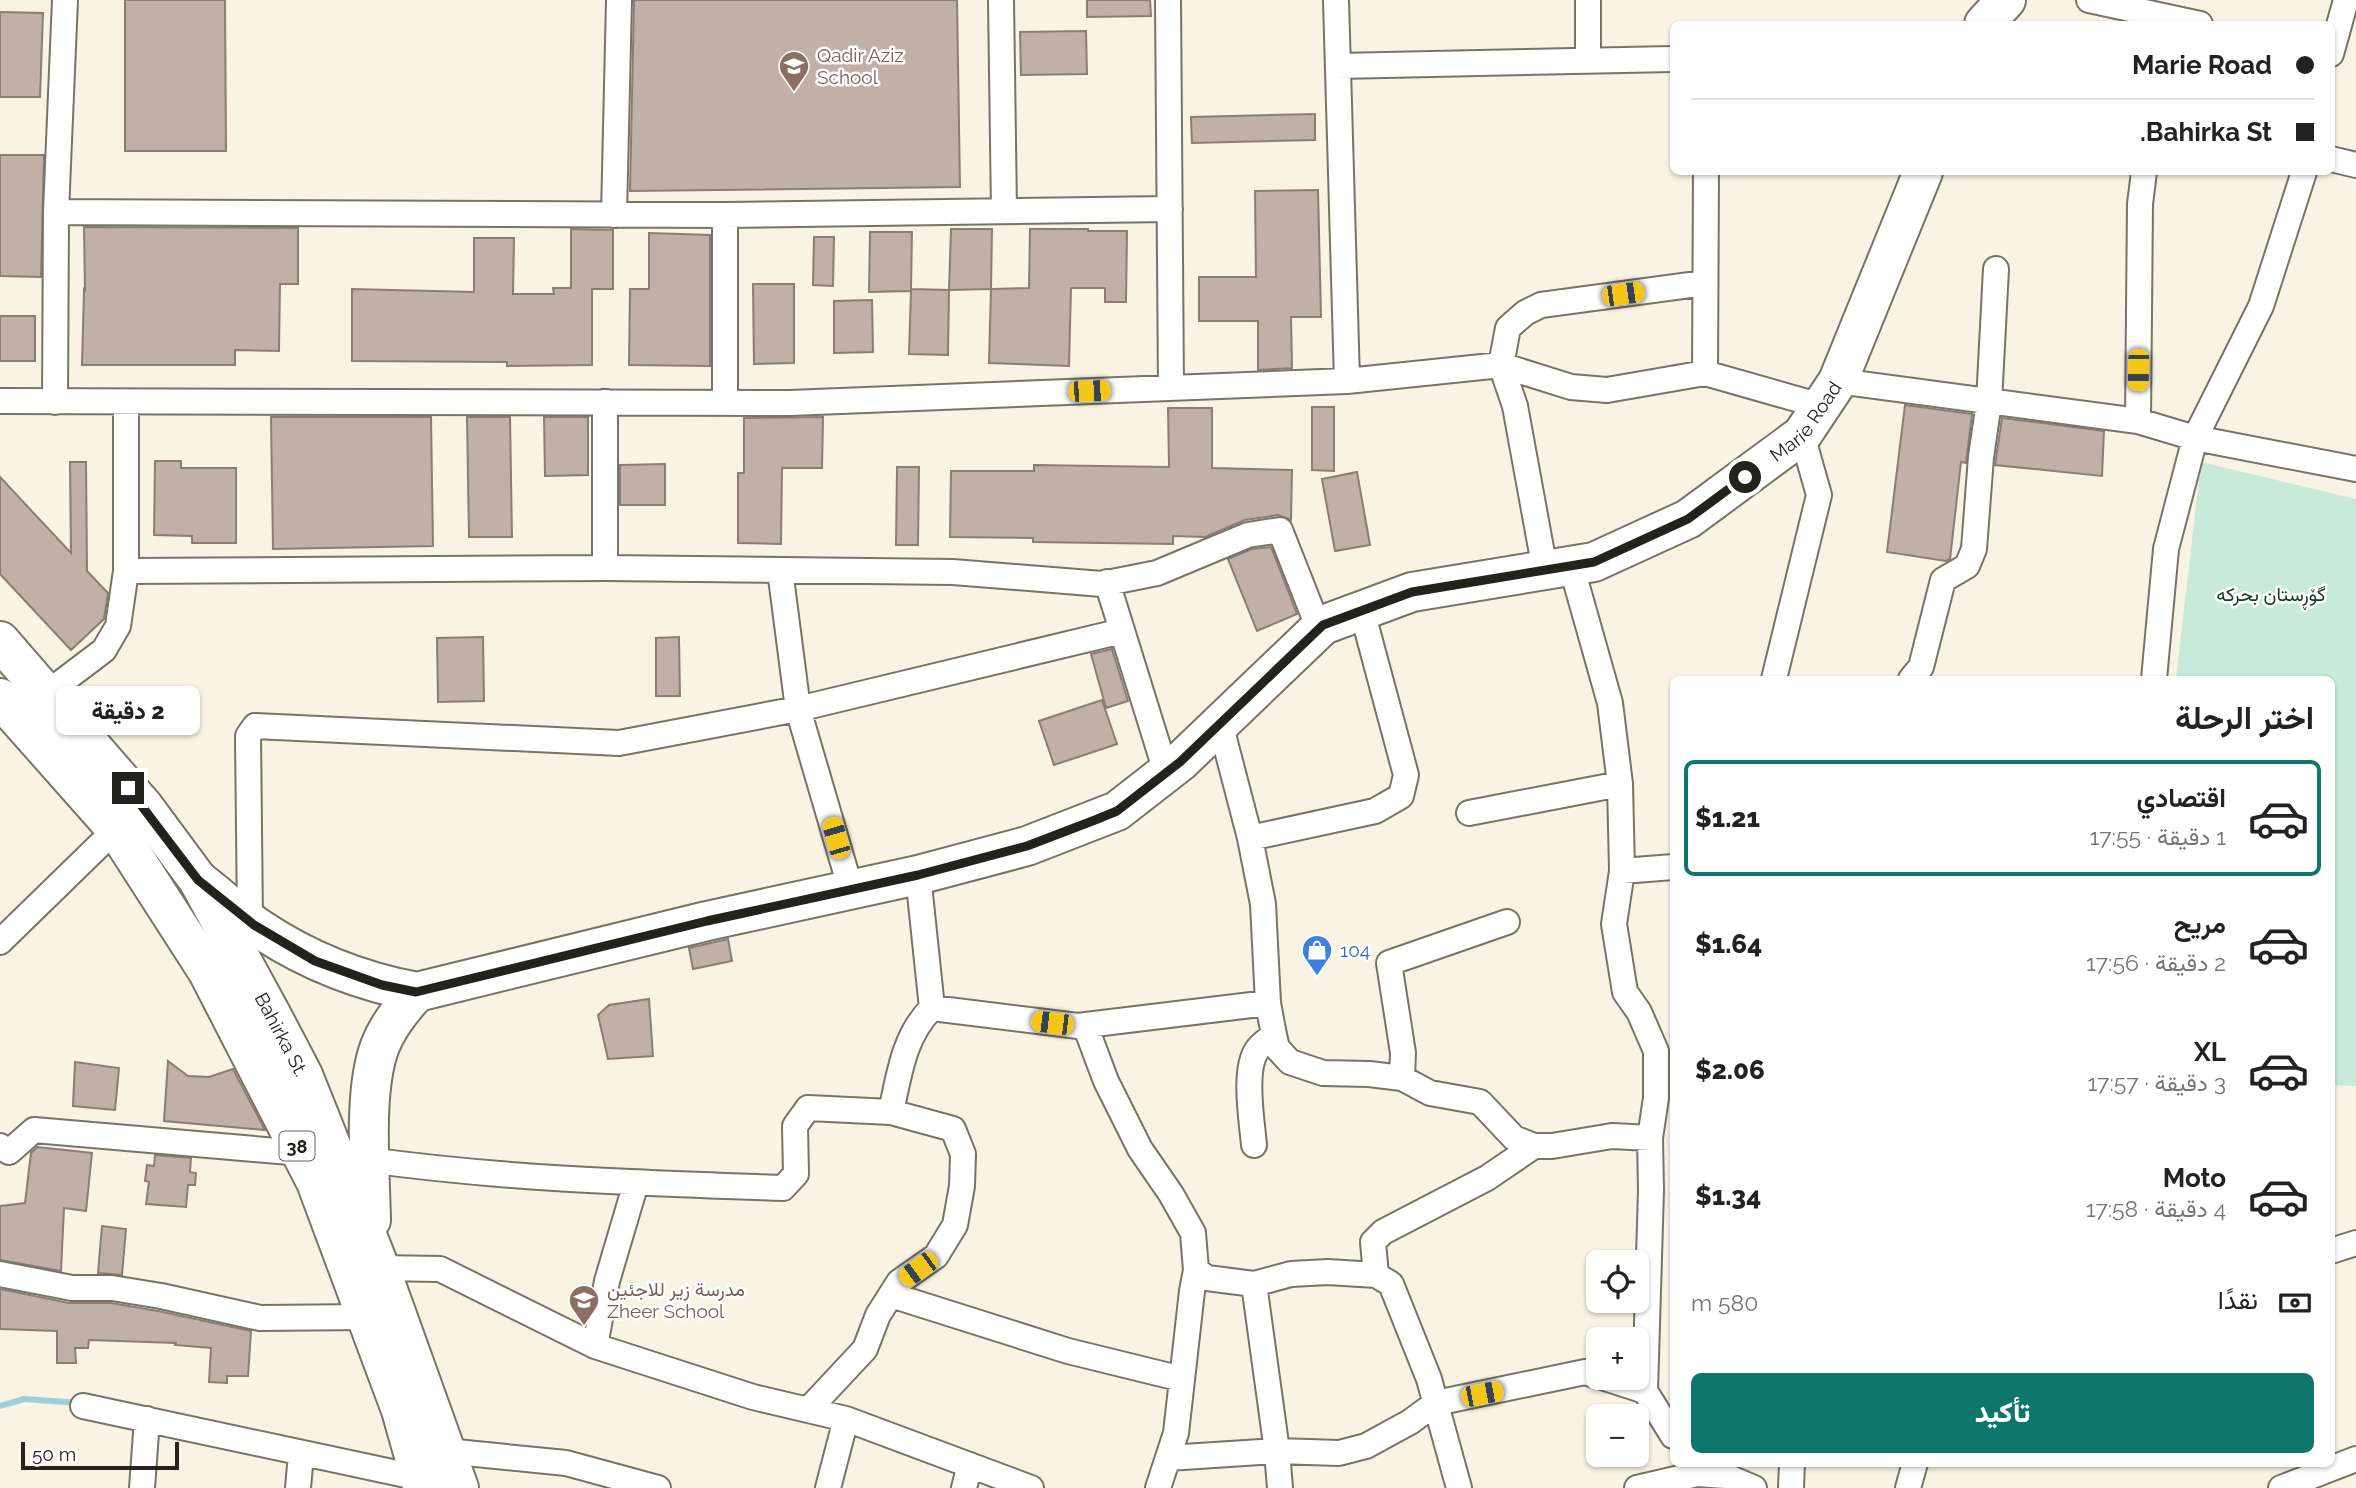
<!DOCTYPE html>
<html lang="ar">
<meta charset="utf-8">
<style>
body{margin:0;font-family:Raleway,Vazirmatn,sans-serif;background:#f2f2f2;color:#222;direction:rtl;height:100vh;display:flex;flex-direction:column;font-size:26px;white-space:nowrap}
*{box-sizing:border-box;margin:0}
p{font-size:23px;color:#767676}
.icon{flex:none;width:38px;height:38px;fill:none;stroke:currentColor;stroke-width:2;stroke-linecap:round;stroke-linejoin:round}
.map{position:relative;flex:1;overflow:hidden;direction:ltr}
.panel{position:absolute;left:1670px;top:676px;width:665px;height:791px;display:flex;flex-direction:column;background:#fff;border-radius:10px;box-shadow:0 2px 5px #0004;direction:rtl}
.panel>*{flex:none}
.hud{position:absolute;left:1670px;top:21px;width:665px;height:154px;border-radius:10px;box-shadow:0 2px 5px #0004;direction:rtl;display:grid;align-content:center;height:154px;padding:0 21px;background:#fff}
.controls{position:absolute;left:1586px;top:1250px;display:grid;gap:14px}
.controls a{display:grid;place-items:center;width:63px;height:63px;border-radius:10px;background:#fff;box-shadow:0 2px 5px #0004;font-size:35px}
.scale{position:absolute;left:21px;bottom:18px;width:158px;box-sizing:border-box;padding-left:7px;border:4px solid #24221c;border-top:0;font-size:19px;line-height:24px;white-space:nowrap;color:#24221c;-webkit-text-stroke:5px #fff;paint-order:stroke}
.end{position:absolute;width:32px;height:32px;margin:-16px;border:9px solid #24221c;background:#fff;box-shadow:0 0 0 4px #fff}
.from{border-radius:50%}
.bubble{position:absolute;height:49px;border-radius:10px;background:#fff;box-shadow:0 2px 5px #0004;font-size:23px;font-weight:800;line-height:49px;text-align:center;direction:rtl}
.car{position:absolute;width:21px;height:42px;margin:-21px -10px;border-radius:9px;box-shadow:0 0 5px 2px #0007;background:linear-gradient(#f5c518 24%,#345 0 40%,#f5c518 0 76%,#345 0 86%,#f5c518 0)}
.hud b{display:flex;align-items:center;gap:24px;height:66px;font-size:26px}
.hud b+b{border-top:2px solid #e0e0e0}
.hud i{width:18px;height:18px;background:#222}
ul{padding:0;list-style:none}
li{display:flex;align-items:center;gap:21px;height:116px;margin:0 14px 10px;padding:0 7px;border:4px solid transparent;border-radius:10px}
li div{flex:1}
li b{display:block;font-size:26px}
li em{font-style:normal;font-weight:800}
li.on{border-color:#0f766e}
li>.icon{width:63px;height:63px;stroke-width:1.5}
h2{padding:0 21px;font-size:32px;line-height:84px}
.pay{display:flex;align-items:center;gap:18px;height:77px;padding:0 21px;font-size:26px}
.pay p{margin-inline-start:auto}
.primary-button{display:flex;gap:14px;margin-top:auto;padding:14px 21px}
.primary-button a{flex:1;height:80px;border-radius:10px;background:#0f766e;color:#fff;font-size:28px;font-weight:800;line-height:80px;text-align:center}
.map>svg:first-child{display:block}
</style>
<div class="map">
<svg width="2356" height="1488" viewBox="0 0 2356 1488">
<rect width="100%" height="100%" fill="#f8f3e2"/>
<path fill="#c7ebd8" d="M2201,462l155,37v587l-25,-1v-406h-155z"/>
<g fill="none" stroke-linecap="round" stroke-linejoin="round">
<path stroke="#9bcfdd" stroke-width="6" d="M0,1406l24,-7 56,4"/>
</g>
<path fill="#c1b0a7" stroke="#8c7d74" stroke-width="2" d="M125,0h100l1,151h-101z
M634,0h323l3,187 -330,4z
M1087,0h63l1,16 -64,1z
M0,12l43,1 -3,84h-40z
M1086,31l1,43 -66,1 -1,-43z
M1315,114v26l-123,3 -1,-26z
M0,155h44l-3,122 -41,-1z
M1318,190l3,127h-30l1,51 -34,2v-49h-59v-44h57l-1,-86z
M84,227l214,1v56h-18l-1,67 -44,-1v15h-153l2,-76 1,1z
M571,229l42,1v59h-21v76l-85,1v-4l-155,-1v-72l122,3v-54h40l-1,56h41l-1,-6h18z
M951,229h41l-1,60 -42,1z
M1030,229h58v2h39l-1,71h-21v-14h-34l-2,78 -80,-3 2,-74 38,-1z
M870,232h42l-1,57 38,1 -1,65 -39,-1 2,-63 -42,1z
M649,233l61,2v131l-81,-1 1,-76h19z
M814,237h20l-1,49 -20,-1z
M753,284h41v79l-40,1z
M872,300l1,52 -39,1v-52z
M0,316h35v45h-35z
M1905,405l67,9 -6,49 -5,-1 -11,97 -4,2 -59,-9z
M1312,407h22v64l-22,-1z
M1168,408h44v60l80,2 -1,50 -13,-5 -33,5 -40,17 -32,-1v8l-140,-2v-4l-83,-1 1,-66h83v-6l135,2z
M271,417h160l2,129 -160,3z
M467,417h43l2,120h-43z
M544,417h44v58l-43,1z
M823,417l-1,51h-40l-1,76 -43,-1v-70h6v-55z
M2002,418l102,13 -2,45 -107,-11z
M155,461h26v7h55v75h-44v-7l-38,-1z
M70,462h16l1,109 21,22 -4,26 -33,31 -71,-76v-97l71,76z
M665,464v41h-45v-40z
M897,467h22l-1,78h-22z
M1357,472l13,73 -35,6 -13,-72z
M1271,547l26,67 -40,17 -29,-72 24,-10z
M483,637l1,64 -46,1 -1,-64z
M679,637l1,59h-24v-58z
M1112,649l16,52 -22,7 -15,-54z
M1102,700l15,44 -63,21 -15,-44z
M728,939l4,22 -39,8 -4,-21z
M649,999l4,57 -45,3 -10,-44 11,-10z
M168,1061l20,15 21,1 24,-8 32,61 -101,-9z
M75,1062l44,6 -4,42 -42,-4z
M37,1147l55,6 -6,58 -22,-3 -3,63 -61,-11v-54l25,-3 6,-50z
M155,1155l36,3 -1,14 6,1 -1,12h-7l-2,22 -40,-3 3,-22 -4,-1 2,-16 7,1z
M102,1226l24,3 -4,46 -24,-2z
M0,1289l69,14h42l47,8 93,20 -3,45h-21v7l-18,-1 2,-34 -36,-3 1,-2 -87,-3 -1,8h-13l1,15h-19v-32l-57,-2z"/>
<g fill="none" stroke-linecap="round" stroke-linejoin="round">
<g stroke="#787465" stroke-width="28">
<path id="minor" d="M1001,0l3,211
M1168,0l3,388
M1336,0l11,381
M1588,0v60
M2089,0l111,24
M2331,54l15,-54
M1338,66l335,-7
M2331,159l25,6
M56,212l669,3 445,-6
M614,215l5,-215
M1705,373l1,-201
M1838,381l300,40 57,17 161,31
M0,401l790,2 557,-22 154,-16 70,22 36,3 98,-17 116,33
M55,402l1,-190 9,-212
M605,402v166
M725,403v-188
M2138,421l2,-217 4,-32
M1571,565l39,138 10,81 2,87 -8,53 11,68 14,20 17,39v47l-6,40 1,52 -6,201 28,45
M780,570l18,139 53,181
M1545,570l-30,-164 -14,-41 7,-37 17,-15 16,-8 164,-22
M126,571l479,-3 348,4 149,12 55,-11 91,-38 32,-5 39,99
M1107,582l59,190
M1774,679l45,-184 -17,-60
M1911,679l10,-12 22,-87 24,-14 7,-17 7,-92 8,-55 7,-133
M2154,679l12,-130 29,-111 66,-132 43,-134
M46,694l58,-44 14,-24 8,-55v-169
M1220,723l30,115 13,66 5,99 6,32 3,13 13,14 33,11 46,1 33,4 28,15 50,9 34,36 20,8h18l60,-10 38,2
M1469,813l151,-29
M1250,838l125,-27 26,-15 5,-21 -44,-164
M1622,871l51,-4
M250,921l-2,-185 7,-10 364,17 179,-34 324,-78
M0,942l116,-113
M932,1008l146,18 190,-23
M1085,1025l21,56 34,68 31,45 22,39 3,37 11,8 47,6 37,-10 37,-2 48,3 15,9 38,95 30,109
M1402,1078l1,-25 -14,-90 118,-41
M891,1112c8,-37 13,-77 41,-104l-14,-133
M1254,1145c-2,-23 -11,-75 3,-95 4,-6 12,-11 17,-15
M0,1146l9,6 25,-22 267,23
M369,1160c137,19 276,23 414,28l13,-14 -1,-48 13,-18 83,4 62,17 10,25 -1,32 -7,39 -19,31 -37,26 -21,33 -13,34 -57,61
M2331,1251l25,-8
M380,1268l60,1 155,77 158,51 93,22 185,69
M0,1274l72,14h40l49,8 99,22 106,-1
M1376,1275l-3,-33 10,-10 104,-54 47,-32
M1254,1284l23,167 3,37
M891,1295l177,56 114,28
M595,1346l12,-65 29,-98
M1602,1377l43,14
M83,1406l337,72
M446,1451l120,12 92,25
M1168,1458l109,-7 62,2 27,-7 44,-24 26,-19 149,-31 13,4
M142,1488l5,-69
M298,1488l3,-34
M828,1488l18,-69
M964,1488l6,-23
M1158,1488l18,-55 16,-142 4,-21
M1637,1488l60,-14 29,2 28,12
M1791,1488l1,-25
M1908,1488l7,-25
M2281,1488l75,-29"/>
</g>
<g stroke="#787465" stroke-width="42">
<g id="primary">
<path d="M1984,24l22,-24"/>
<path id="s1" d="M0,641l144,166 54,73 73,134 32,61 77,193 79,220"/>
<path d="M0,698l116,131 92,143 108,210 85,228 22,78"/>
<path id="s2" d="M198,880c20,15 39,33 59,47 50,34 101,54 160,65l290,-71 211,-46 109,-29 90,-35 63,-49 143,-137 89,-33 182,-30 94,-43 114,-84 36,-54 85,-209"/>
<path d="M371,1220c-1,-49 -8,-130 9,-174 8,-21 22,-38 37,-54"/>
</g>
</g>
<use href="#minor" stroke="#fff" stroke-width="24"/>
<use href="#primary" stroke="#fff" stroke-width="38"/>
</g>
<g fill="none" stroke-linecap="round" stroke-linejoin="round">
<path stroke="#24221c" stroke-width="9" d="M128,788l70,92 56,45 61,36 67,24 34,7 291,-71 211,-46 109,-29 68,-26 22,-9 63,-49 143,-137 89,-33 182,-30 94,-43 57,-42"/>
</g>
<defs>
<g id="school-pin" transform="scale(1.575)"><path d="M0 17L-7.5 6A9.5 9.5 0 1 1 7.5 6Z" fill="#8d6e63" stroke="#fff"/><path d="M0-5L7-2L0 1L-7-2ZM-4 1L0 2.5L4 1V4Q0 6-4 4Z" fill="#fff"/></g>
<g id="shop-pin" transform="scale(1.575)"><path d="M0 17L-7.5 6A9.5 9.5 0 1 1 7.5 6Z" fill="#3f7fe0" stroke="#fff"/><path d="M-5-2.5h2.3a2.7 3.5 0 0 1 5.4 0H5L5.5 6h-11ZM-1.5-2.5h3a1.5 2.3 0 0 0-3 0Z" fill="#fff"/></g>
</defs>
<g fill-rule="evenodd">
<use href="#school-pin" x="794" y="66"/>
<use href="#shop-pin" x="1317" y="950"/>
<use href="#school-pin" x="584" y="1300"/>
</g>
<g text-anchor="middle" dominant-baseline="central" stroke-width="5" stroke-linejoin="round" paint-order="stroke">
<rect fill="#fff" stroke="#666460" stroke-width="2" x="279.5" y="1131.5" width="35" height="29" rx="5"/>
<g font-size="18" font-weight="bold" fill="#24221c">
<text x="297" y="1146">38</text>
</g>
<g font-size="19" fill="#785e54" stroke="#fff" text-anchor="start">
<text x="817" y="55">Qadir Aziz<tspan x="817" dy="22">School</tspan></text>
<text x="607" y="1289">مدرسة زير للاجئين<tspan x="607" dy="22">Zheer School</tspan></text>
</g>
<g font-size="19" fill="#24221c" stroke="#fff">
<text stroke="none"><textPath href="#s2" startOffset="1788">Marie Road</textPath></text>
<text stroke="none"><textPath href="#s1" startOffset="486">Bahirka St.</textPath></text>
</g>
<g font-size="19" fill="#103626" stroke="#fff">
<text x="2271" y="594">گۆڕستان بحركه‌</text>
</g>
<g font-size="19" fill="#366cbe" stroke="#fff" text-anchor="start">
<text x="1340" y="950">104</text>
</g>
</g>
</svg>
<div class="controls">
<a><svg class="icon" aria-label="locate" viewBox="0 0 24 24"><circle cx="12" cy="12" r="6"/><path d="M12 2v4M12 18v4M2 12h4M18 12h4"/></svg></a>
<a>+</a>
<a>−</a>
</div>
<div class="scale">50 m</div>
<i class="end from" style="left:1745px;top:477px"></i>
<i class="end" style="left:128px;top:788px"></i>
<div class="bubble" style="left:56px;top:686px;width:144px">2 دقيقة</div>
<i class="car" style="left:1623px;top:294px;rotate:82deg"></i>
<i class="car" style="left:2138px;top:370px;rotate:181deg"></i>
<i class="car" style="left:1089px;top:391px;rotate:88deg"></i>
<i class="car" style="left:836px;top:838px;rotate:344deg"></i>
<i class="car" style="left:1052px;top:1023px;rotate:277deg"></i>
<i class="car" style="left:918px;top:1269px;rotate:234deg"></i>
<i class="car" style="left:1482px;top:1394px;rotate:79deg"></i>
<div class="hud">
<b><i class="from"></i>Marie Road</b>
<b><i></i>Bahirka St.</b>
</div>
<section class="panel">
<h2>اختر الرحلة</h2>
<ul>
<li class="on"><svg class="icon" aria-label="car" viewBox="0 0 24 24"><path d="M5 17H2v-5l4-1 3-4h7l3 4 3 1v5h-3M9 17h6M6 11h13"/><circle cx="7" cy="17" r="2"/><circle cx="17" cy="17" r="2"/></svg><div><b>اقتصادي</b><p>1 دقيقة · 17:55</p></div><em>$1.21</em></li>
<li><svg class="icon" aria-label="car" viewBox="0 0 24 24"><path d="M5 17H2v-5l4-1 3-4h7l3 4 3 1v5h-3M9 17h6M6 11h13"/><circle cx="7" cy="17" r="2"/><circle cx="17" cy="17" r="2"/></svg><div><b>مريح</b><p>2 دقيقة · 17:56</p></div><em>$1.64</em></li>
<li><svg class="icon" aria-label="car" viewBox="0 0 24 24"><path d="M5 17H2v-5l4-1 3-4h7l3 4 3 1v5h-3M9 17h6M6 11h13"/><circle cx="7" cy="17" r="2"/><circle cx="17" cy="17" r="2"/></svg><div><b>XL</b><p>3 دقيقة · 17:57</p></div><em>$2.06</em></li>
<li><svg class="icon" aria-label="car" viewBox="0 0 24 24"><path d="M5 17H2v-5l4-1 3-4h7l3 4 3 1v5h-3M9 17h6M6 11h13"/><circle cx="7" cy="17" r="2"/><circle cx="17" cy="17" r="2"/></svg><div><b>Moto</b><p>4 دقيقة · 17:58</p></div><em>$1.34</em></li>
</ul>
<div class="pay"><svg class="icon" aria-label="cash" viewBox="0 0 24 24"><path d="M3 7h18v10H3z"/><circle cx="12" cy="12" r="2"/></svg>نقدًا<p>580 m</p></div>
<div class="primary-button"><a>تأكيد</a></div>
</section>
</div>
